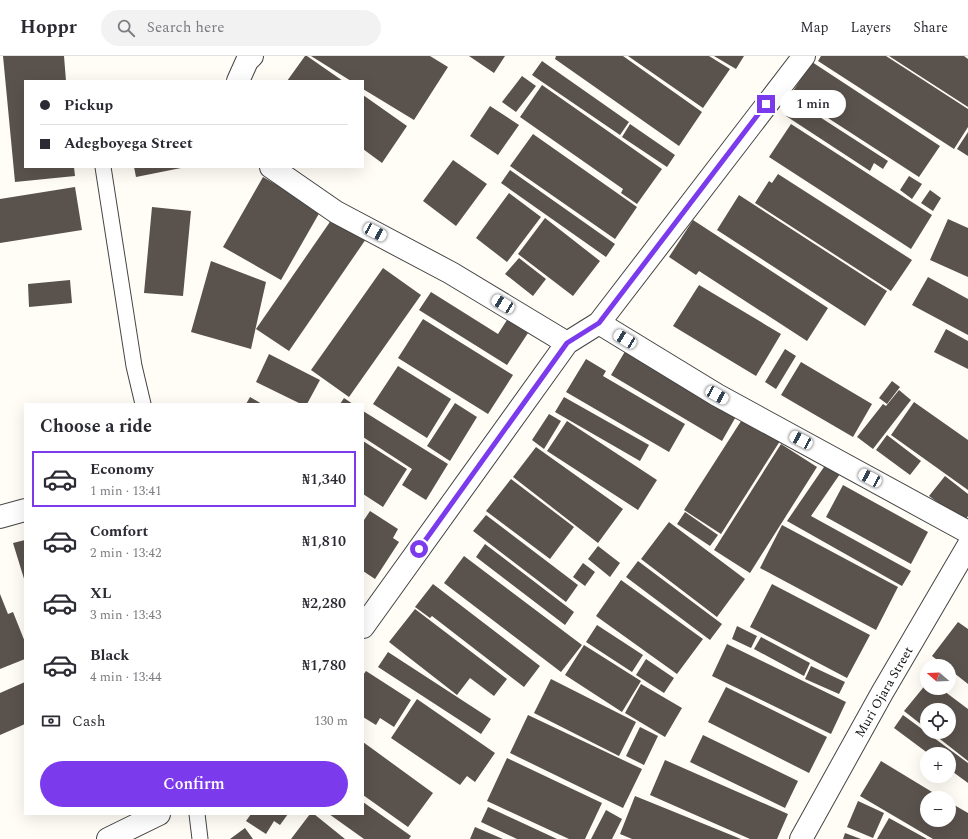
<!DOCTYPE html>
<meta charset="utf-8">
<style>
body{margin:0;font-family:Spectral,serif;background:#f2f2f3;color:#2b2b33;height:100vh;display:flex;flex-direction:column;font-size:15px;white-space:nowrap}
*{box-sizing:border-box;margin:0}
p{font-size:13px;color:#7c7c81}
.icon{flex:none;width:22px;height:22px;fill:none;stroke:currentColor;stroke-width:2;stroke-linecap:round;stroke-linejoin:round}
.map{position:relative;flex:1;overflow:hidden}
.side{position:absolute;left:24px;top:347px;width:340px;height:412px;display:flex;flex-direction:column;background:#fff;border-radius:0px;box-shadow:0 4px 16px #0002}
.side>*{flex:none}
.top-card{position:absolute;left:24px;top:24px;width:340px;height:88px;border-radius:0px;box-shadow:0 4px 16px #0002;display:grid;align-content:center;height:88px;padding:0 16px;background:#fff}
.needle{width:26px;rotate:289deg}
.tools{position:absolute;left:920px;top:603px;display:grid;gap:8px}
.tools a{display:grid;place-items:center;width:36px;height:36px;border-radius:50%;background:#fff;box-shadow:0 4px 16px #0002;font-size:20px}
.end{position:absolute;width:18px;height:18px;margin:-9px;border:5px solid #7c3aed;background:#fff;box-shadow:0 0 0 2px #fff}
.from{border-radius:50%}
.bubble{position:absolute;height:28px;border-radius:14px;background:#fff;box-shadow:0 4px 16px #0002;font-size:13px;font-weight:600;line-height:28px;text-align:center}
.car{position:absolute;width:12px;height:24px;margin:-12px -6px;border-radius:5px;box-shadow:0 0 3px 1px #0007;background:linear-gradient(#fff 24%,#345 0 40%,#fff 0 76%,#345 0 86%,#fff 0)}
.top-card b{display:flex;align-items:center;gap:14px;height:38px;font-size:15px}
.top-card b+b{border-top:1px solid #e1e1e2}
.top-card i{width:10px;height:10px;background:#2b2b33}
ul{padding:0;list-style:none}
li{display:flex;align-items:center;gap:12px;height:56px;margin:0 8px 6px;padding:0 8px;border:2px solid transparent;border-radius:0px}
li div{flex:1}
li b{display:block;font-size:15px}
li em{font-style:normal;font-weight:600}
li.selected{border-color:#7c3aed}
li>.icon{width:36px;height:36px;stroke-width:1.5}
h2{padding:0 16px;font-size:18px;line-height:48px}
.pay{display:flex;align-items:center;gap:10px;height:44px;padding:0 16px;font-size:15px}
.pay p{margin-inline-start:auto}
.cta{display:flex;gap:8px;margin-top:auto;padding:8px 16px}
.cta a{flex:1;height:46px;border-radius:24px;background:#7c3aed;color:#fff;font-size:16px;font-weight:600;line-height:46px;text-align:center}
header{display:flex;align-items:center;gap:24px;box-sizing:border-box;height:56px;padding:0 20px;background:#fff;border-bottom:1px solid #e1e1e2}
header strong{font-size:19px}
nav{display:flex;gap:22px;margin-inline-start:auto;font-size:14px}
.search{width:280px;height:36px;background:#f2f2f3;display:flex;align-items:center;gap:10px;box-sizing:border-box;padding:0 14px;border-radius:22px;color:#7c7c81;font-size:15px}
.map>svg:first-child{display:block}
</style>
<header>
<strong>Hoppr</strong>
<div class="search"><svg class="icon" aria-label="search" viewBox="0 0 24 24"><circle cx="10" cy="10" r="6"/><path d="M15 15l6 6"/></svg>Search here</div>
<nav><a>Map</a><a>Layers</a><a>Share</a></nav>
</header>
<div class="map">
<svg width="968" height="783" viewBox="0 0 968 783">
<rect width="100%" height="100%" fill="#fffdf5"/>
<path fill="#5a524d" d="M3,0h61l2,25h-41v86h49l1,9 -60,6z
M305,0h2l36,25h-56z
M311,0h119l18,11 -34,53 -51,-31v-8h-12z
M469,0h36l-11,17z
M556,0h67l79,56 -23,34 -124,-87z
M628,0h81l21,13 -27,39z
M714,0h30l-8,13z
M821,0h65l82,53v18l-14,22 -136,-88z
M889,0h75l4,3v48z
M542,5l87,61 -9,13 -88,-60z
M812,6l128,84 -21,31 -128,-83z
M522,20l14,10 -20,26 -14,-10z
M542,29l120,84 -25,35 -16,-11 2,-4 -103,-72z
M363,39l44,31 -25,37 -19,-14z
M795,45l93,60 -5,8 -9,-6 -4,8 -84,-55z
M490,50l29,19 -21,30 -28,-19z
M630,68l45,31 -8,12 -45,-30z
M791,68l141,91 -21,34 -142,-92z
M968,76v24l-11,-7z
M533,78l104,73 -22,32 -105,-73z
M453,104l34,24 -31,42 -33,-25z
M134,111h47v1l-45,9z
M510,114l105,74 -9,13 -105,-74z
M778,118l134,86 -21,31 -136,-88 14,-22 3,2z
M909,120l13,8 -10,15 -12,-9z
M263,121l58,33 -40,70 -58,-33z
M75,131l7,43 -82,13v-44z
M930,134l11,8 -8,13 -12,-8z
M509,137l32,24 -34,45 -31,-24z
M739,139l148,96 -22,35 -148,-96z
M152,151l39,4 -8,85 -39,-3z
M334,160l32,23 -77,112 -33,-22z
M545,162l55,43 -27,35 -55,-42z
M948,163l20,9v49l-38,-17z
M693,164l135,88 -21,33 -108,-70 -3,4 -27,-18z
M519,202l27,21 -13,17 -28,-22z
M211,205l55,21 -15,67 -60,-17z
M383,212l38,27 -72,102 -38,-27z
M928,221l40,22v36l-56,-30z
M70,224l2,23 -43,4 -1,-23z
M699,229l82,49 -25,42 -83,-50z
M431,236l67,42 9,-14 21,13 -21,32 -88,-55z
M423,263l90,56 -25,39 -90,-56z
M946,273l22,12v28l-34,-17z
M627,292l111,65 -16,28 -111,-66z
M785,293l11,7 -20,33 -11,-7z
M269,298l51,26 -13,24h-6l-45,-22z
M586,303l20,12 -3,5 82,48 -16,28 -103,-60z
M801,306l71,42 -19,33 -72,-42z
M398,310l53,33 -24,39 -54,-34z
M892,325l8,6 -13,17 -8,-6z
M899,334l12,10 -38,49 -16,-12 26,-33 3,2z
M250,341l12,7h-16z
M564,341l85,48 -9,16 -85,-49z
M344,342l9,6h-13z
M914,346l54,38v50l-77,-55z
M455,347l22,14 -27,44 -23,-15z
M363,355l85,53 -22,36 -24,-15 10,-16 -49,-32z
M549,358l12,7 -17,28 -12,-9z
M743,362l37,23 -59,93 -37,-24z
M567,365l90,59 -19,30 -91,-59z
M887,379l34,26 -11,14 -34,-25z
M363,385l44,28 -24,38 -20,-13z
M781,388l36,23 -67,106 -36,-23z
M536,391l87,62 -25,34 -85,-66z
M826,408l14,10 -29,42 100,55 -9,15 -115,-65z
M945,420l23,18v22l-4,6 -35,-26z
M511,423l63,48 -24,32 -64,-48z
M843,429l85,47 -17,32 -85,-47z
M370,455l28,18 -5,9 6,4 -24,37 -12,-8v-52l1,1z
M685,456l33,23 -8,11 -33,-22z
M486,459l92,70 -12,17 -93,-71z
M669,466l76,57 -28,38 -76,-58z
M782,469l116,62 -22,43 -116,-62z
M25,484v42l-12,-39z
M485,488l89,68 -9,13 -89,-68z
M598,490l22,17 -10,14 -22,-18z
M464,500l118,89 -21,27 -117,-89z
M638,505l84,63 -12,16 -84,-63z
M583,507l12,9 -10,14 -12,-9z
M621,524l82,59 -26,35 -81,-58z
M433,528l107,82 -16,21 -92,-71 -2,2 -15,-11z
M772,528l98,51 -23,43 -97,-51z
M0,538l8,20 5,-2 12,30v17l-25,10z
M415,553l92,70 -13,17 -24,-18 -13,17 -68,-53z
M958,566l10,7v55l-19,-15v-3h-4l-13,-10z
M597,569l46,30 -11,17 -46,-30z
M737,570l20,10 -6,12 -19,-9z
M761,581l49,26 -6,13 -50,-27z
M727,588l119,58 -15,32 -119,-58z
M584,589l57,36 -19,31 -57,-37z
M388,596l103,67 -10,15 -103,-67z
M646,603l28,19 -10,15 -28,-18z
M811,610l34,16 -6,12 -34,-15z
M366,615l45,29 -17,27 -14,-9 -4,7 -13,-8v-42z
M551,623l85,43 -17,34 -85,-43z
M25,626v42l-25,11v-42z
M927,627v5h13l28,21v52l-37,-29h18v-22h-22v19l-23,-18z
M641,628l41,24 -17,29 -40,-24z
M726,631l101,50 -18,36 -101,-51z
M417,643l78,54 -20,29 -8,-6 -7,9 -69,-47z
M528,659l114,54 -19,39 -113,-55z
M903,659l65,48v20l-19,-14v-15h-20l-35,-26z
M640,671l18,9 -14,29 -18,-9z
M703,679l95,46 -13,27 -95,-46z
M363,686l70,51 -25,34 -45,-32z
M507,702l95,45 -17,36h-16l-82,-38z
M665,704l123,54 -11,25h-27l-100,-44z
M881,705l61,37h-15v22h22v-18l19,11v26h-35l-73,-43z
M635,740l106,43h-109l-12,-5z
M858,745l26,12 -11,25 -26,-11z
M363,746l48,34 -2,3h-45l-35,-25h34z
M488,751l69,32h-40l-36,-17z
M606,754l16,9 -10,20h-21z
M251,758h37l-8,11 -6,-4 -8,13 -20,-13z
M310,758h4l31,25h-54z
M889,762l38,21h-50z
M475,771l28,12h-33z
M245,772l8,11h-23z
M845,777l16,6h-18z"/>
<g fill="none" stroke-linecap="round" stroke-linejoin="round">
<g stroke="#444" stroke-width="17">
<path id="lane" d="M103,111l31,199 9,38
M197,758l3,25"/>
</g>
<g stroke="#444" stroke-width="24">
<path id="street" d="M238,25l9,-20 5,-5
M271,111l65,45 115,61 116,70
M599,267l118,72 251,137
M0,461l25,-7
M363,571l204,-284 32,-20 205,-267
M108,783l51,-25
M801,783l81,-146 86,-147"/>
</g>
<use href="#lane" stroke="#fff" stroke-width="15"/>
<use href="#street" stroke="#fff" stroke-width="22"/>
</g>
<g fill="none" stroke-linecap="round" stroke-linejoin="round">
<path stroke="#7c3aed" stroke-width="5" d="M419,493l148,-206 32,-20 167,-219"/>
</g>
<g text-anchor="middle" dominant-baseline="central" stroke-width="4" stroke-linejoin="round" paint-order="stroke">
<g font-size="13" fill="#111" stroke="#fff">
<text transform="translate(884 636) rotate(-60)">Muri Ojara Street</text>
</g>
</g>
</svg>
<div class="tools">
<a><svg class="needle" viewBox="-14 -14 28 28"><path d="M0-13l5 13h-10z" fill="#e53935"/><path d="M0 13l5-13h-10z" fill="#7c7c81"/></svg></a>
<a><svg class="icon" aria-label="locate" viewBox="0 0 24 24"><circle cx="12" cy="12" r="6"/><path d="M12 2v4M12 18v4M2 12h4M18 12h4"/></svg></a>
<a>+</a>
<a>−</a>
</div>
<i class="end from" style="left:419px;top:493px"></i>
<i class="end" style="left:766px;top:48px"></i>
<div class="bubble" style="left:780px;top:34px;width:66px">1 min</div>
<i class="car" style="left:375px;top:176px;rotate:118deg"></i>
<i class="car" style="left:503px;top:248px;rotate:301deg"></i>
<i class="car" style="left:625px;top:283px;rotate:301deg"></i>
<i class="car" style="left:717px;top:339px;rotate:119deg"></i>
<i class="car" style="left:801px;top:384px;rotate:298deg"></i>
<i class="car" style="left:870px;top:422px;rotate:298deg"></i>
<div class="top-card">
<b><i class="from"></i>Pickup</b>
<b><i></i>Adegboyega Street</b>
</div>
<section class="side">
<h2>Choose a ride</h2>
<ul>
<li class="selected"><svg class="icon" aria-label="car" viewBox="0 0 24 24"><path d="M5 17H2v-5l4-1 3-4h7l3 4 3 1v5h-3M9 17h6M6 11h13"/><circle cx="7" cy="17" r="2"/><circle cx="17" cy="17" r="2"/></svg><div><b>Economy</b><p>1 min · 13:41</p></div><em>₦1,340</em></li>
<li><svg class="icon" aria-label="car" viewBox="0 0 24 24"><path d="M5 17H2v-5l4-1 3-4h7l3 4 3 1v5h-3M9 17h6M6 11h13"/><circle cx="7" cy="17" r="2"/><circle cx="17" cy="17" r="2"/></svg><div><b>Comfort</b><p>2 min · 13:42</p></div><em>₦1,810</em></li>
<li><svg class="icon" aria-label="car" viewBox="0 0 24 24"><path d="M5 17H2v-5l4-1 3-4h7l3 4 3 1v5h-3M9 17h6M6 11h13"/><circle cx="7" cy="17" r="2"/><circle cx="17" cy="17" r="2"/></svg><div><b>XL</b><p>3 min · 13:43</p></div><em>₦2,280</em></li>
<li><svg class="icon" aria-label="car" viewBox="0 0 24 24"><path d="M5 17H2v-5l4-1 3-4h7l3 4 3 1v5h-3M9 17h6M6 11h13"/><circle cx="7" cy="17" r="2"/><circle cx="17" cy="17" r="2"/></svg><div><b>Black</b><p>4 min · 13:44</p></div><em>₦1,780</em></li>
</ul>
<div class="pay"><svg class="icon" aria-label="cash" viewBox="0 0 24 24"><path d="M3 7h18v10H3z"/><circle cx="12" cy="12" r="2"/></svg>Cash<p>130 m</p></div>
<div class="cta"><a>Confirm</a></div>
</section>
</div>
